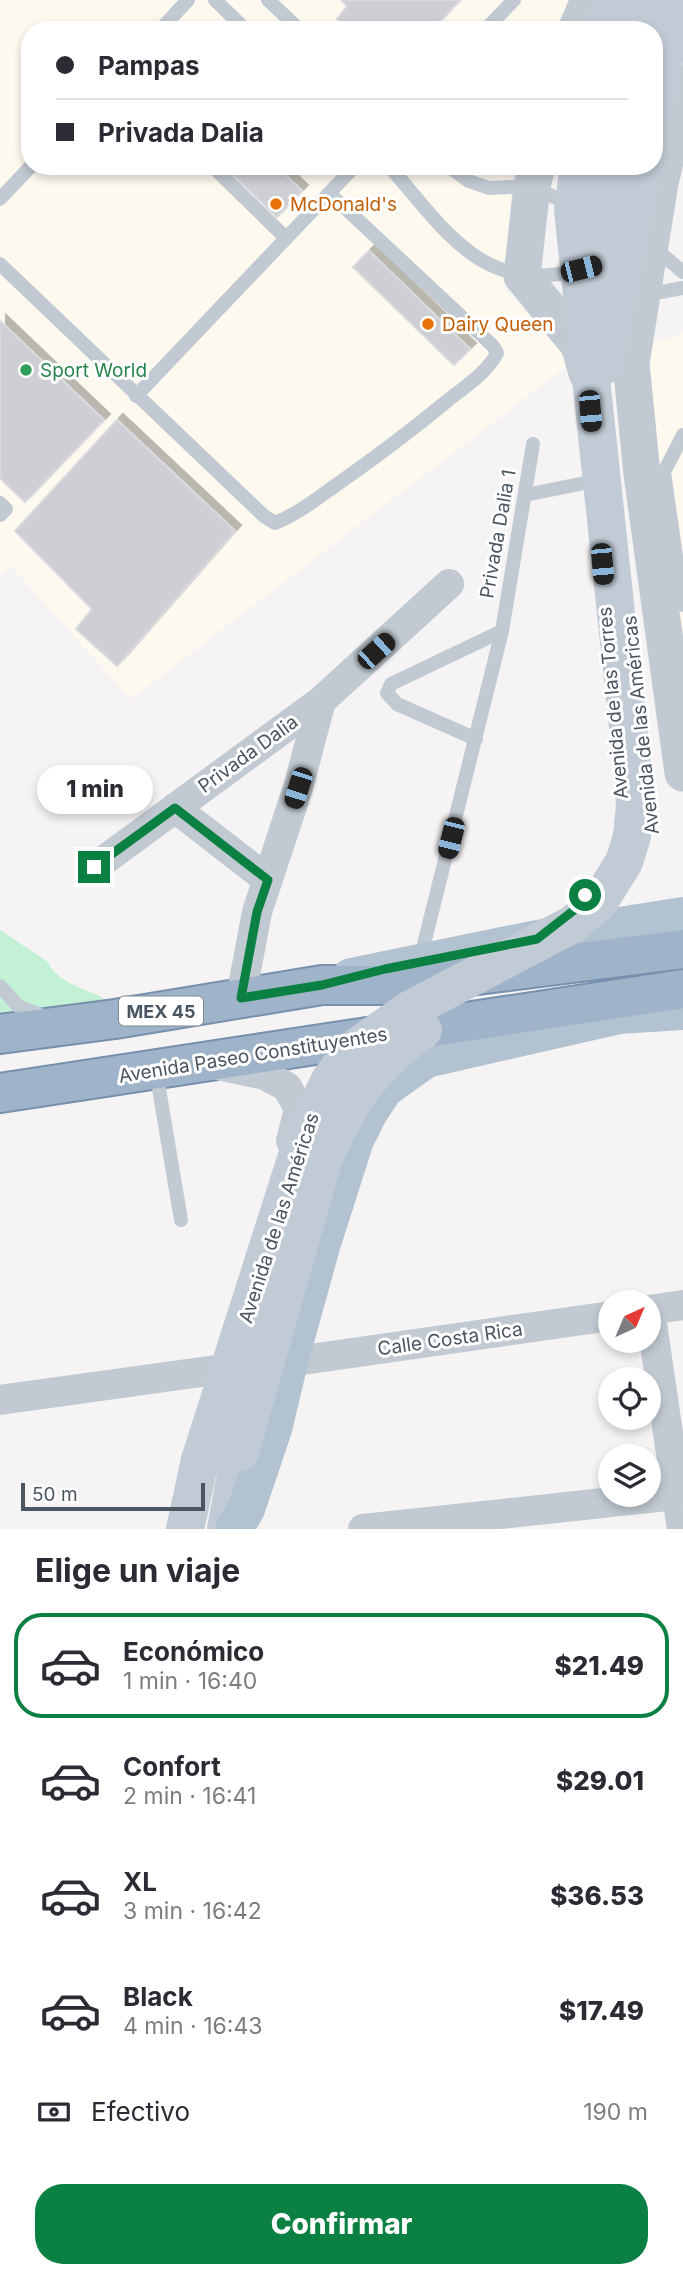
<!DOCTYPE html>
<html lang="es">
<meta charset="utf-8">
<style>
body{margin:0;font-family:Inter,sans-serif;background:#f7f7f7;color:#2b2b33;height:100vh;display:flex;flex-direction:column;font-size:26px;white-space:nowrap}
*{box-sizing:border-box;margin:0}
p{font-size:23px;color:#7c7c81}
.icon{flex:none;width:38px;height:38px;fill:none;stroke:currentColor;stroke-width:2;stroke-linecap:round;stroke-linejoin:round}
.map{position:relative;height:1529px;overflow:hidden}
.sheet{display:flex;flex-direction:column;background:#fff;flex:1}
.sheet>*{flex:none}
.guide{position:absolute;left:21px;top:21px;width:642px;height:154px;border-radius:28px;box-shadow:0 4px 10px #0003;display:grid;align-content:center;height:154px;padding:0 35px;background:#fff}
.needle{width:46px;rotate:44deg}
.buttons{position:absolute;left:598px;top:1290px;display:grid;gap:14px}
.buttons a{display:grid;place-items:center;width:63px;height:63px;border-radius:50%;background:#fff;box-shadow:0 4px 10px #0003;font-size:35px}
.scale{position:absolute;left:21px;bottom:18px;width:184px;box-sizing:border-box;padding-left:7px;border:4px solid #4a5661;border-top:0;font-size:19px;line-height:24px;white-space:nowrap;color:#4a5661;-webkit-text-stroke:5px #fff;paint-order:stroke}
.end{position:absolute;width:32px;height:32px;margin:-16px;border:9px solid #0b8043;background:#fff;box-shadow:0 0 0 4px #fff}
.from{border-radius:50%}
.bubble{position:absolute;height:49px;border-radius:24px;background:#fff;box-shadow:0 4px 10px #0003;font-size:23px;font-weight:800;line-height:49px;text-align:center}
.car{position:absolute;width:21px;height:42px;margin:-21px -10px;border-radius:9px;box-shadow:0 0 5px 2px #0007;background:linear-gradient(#222 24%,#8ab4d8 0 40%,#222 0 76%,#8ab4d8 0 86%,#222 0)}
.guide b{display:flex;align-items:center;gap:24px;height:66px;font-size:26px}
.guide b+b{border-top:2px solid #e1e1e2}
.guide i{width:18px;height:18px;background:#2b2b33}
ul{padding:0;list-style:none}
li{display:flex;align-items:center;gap:21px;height:105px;margin:0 14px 10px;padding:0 21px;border:4px solid transparent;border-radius:28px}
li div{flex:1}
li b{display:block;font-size:26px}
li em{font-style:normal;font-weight:800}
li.active{border-color:#0b8043}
li>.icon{width:63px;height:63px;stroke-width:1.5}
h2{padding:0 35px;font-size:32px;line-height:84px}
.pay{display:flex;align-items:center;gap:18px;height:77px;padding:0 35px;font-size:26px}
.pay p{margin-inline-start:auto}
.primary-button{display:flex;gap:14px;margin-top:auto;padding:14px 35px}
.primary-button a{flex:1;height:80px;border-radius:28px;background:#0b8043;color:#fff;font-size:28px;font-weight:800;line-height:80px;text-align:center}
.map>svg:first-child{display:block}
</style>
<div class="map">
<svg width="683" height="1529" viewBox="0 0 683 1529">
<defs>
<filter id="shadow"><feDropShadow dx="6" dy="-6" stdDeviation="0" flood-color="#0004"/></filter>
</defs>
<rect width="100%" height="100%" fill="#f5f3f3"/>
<path fill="#fdf9ef" d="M0,0h574l-11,30h-533v136h483l-9,122 68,74 -441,337 -120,-133 -11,8z
M683,334v435l-52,-407 20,-18z"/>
<path fill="#c3f1d5" d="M0,930l48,32c7,19 37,27 54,35l2,23 -104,12z"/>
<path fill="#cdcfd5" stroke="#d7d9de" stroke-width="2" filter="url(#shadow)" d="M341,0h119l-28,30h-84l-11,-11 10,-13z
M224,166h52l26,25 -25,26z
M369,251l101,98 -16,16 -101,-98z
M0,321l104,99 -79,82 -25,-24z
M117,420l118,111 -118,135 -41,-37 16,-20 -77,-78z"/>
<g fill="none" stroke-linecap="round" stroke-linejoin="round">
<g stroke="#7690ad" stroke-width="42">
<path id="trunk" d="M0,1034l115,-15 207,-34h76l285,-36
M0,1093l683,-104"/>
</g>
<path stroke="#c1cad2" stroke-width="14" d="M215,0l31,30
M268,0l32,30
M160,30l28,-30
M485,30l29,-30
M212,166l74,72
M389,166c57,64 92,129 189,104
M448,166l21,15 20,7 43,-2 40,20
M0,199l31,-33
M653,247l30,25
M0,264l264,252 11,7c23,-9 44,-26 64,-40 37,-26 73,-53 108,-82 16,-13 41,-29 50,-48l-4,-7 -164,-153
M645,295l38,-7
M136,396l219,-230
M683,435l-19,37 19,133
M525,495l70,-14
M0,503l6,6 -6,6
M476,739l-79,-35 -10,-11 4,-9 111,-53
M420,960l82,-329 31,-187
M0,986l18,20 27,11
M156,1071l25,149"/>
<path stroke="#c1cad2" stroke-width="30" d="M175,808l93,72
M95,867l226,-166 128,-117
M241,997l16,-85 41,-124 23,-87
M218,1065l47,10 22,12 12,22 -8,32
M649,1310l34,-5
M650,1310l32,219
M289,1362l322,-46
M0,1400l216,-30
M363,1529l313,-34"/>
<path stroke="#c1cad2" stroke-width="37" d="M576,30l13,-30
M683,83l-23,100 -29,180 11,111 41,299
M537,166l-5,20 -10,90 57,69 8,28"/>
<path stroke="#c1cbd6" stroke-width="38" d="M601,30l12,-30
M639,30l9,-30
M654,108l17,-82 9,-26
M185,1529l15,-69
M226,1529l14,-77"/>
<path stroke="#b3c2d1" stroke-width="38" d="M351,977l186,-38 146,-23
M602,1016l81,-5
M234,1529l12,-20 27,-80 16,-67 33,-119 33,-103 14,-28 15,-23 42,-30 189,-43"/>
<use href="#trunk" stroke="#9fb4c9" stroke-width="38"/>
<path stroke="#c1cbd6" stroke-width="38" d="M602,272l-1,-69 3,-37
M603,366l40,-200
M240,1452l84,-295c26,-56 47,-91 99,-127
M200,1460l105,-329 25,-51 14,-19 17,-17 48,-34 164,-86 26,-22 25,-40 8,-26 3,-30 -2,-33 -60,-563 6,-44"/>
</g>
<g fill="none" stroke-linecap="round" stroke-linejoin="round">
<path stroke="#0b8043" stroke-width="9" d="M94,867l81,-59 93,72 -11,32 -16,86 81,-13 63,-16 152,-30 36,-28 12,-16"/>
</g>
<g fill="#e8710a" stroke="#fff" stroke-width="2.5">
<circle cx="276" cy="204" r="7"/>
<circle cx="428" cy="324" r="7"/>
</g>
<circle fill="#2e9e5b" stroke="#fff" stroke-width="2.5" cx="26" cy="370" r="7"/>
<g text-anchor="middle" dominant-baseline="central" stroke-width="6" stroke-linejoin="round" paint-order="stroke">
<rect fill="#fff" stroke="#808990" stroke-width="2" x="119" y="996.5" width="84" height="29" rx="5"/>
<g font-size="18" font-weight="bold" fill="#4a5661">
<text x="161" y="1011">MEX 45</text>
</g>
<g font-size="19" fill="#c56008" stroke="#fff" text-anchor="start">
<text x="290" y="204">McDonald's</text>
<text x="442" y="324">Dairy Queen</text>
</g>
<g font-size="19" fill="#27864d" stroke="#fff" text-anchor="start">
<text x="40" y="370">Sport World</text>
</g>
<g font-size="19" fill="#4a5661" stroke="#fff">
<text transform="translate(498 534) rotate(-80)">Privada Dalia 1</text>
<text transform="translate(613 703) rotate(-95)">Avenida de las Torres</text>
<text transform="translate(641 725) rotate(-96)">Avenida de las Américas</text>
<text transform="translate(248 754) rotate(-36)">Privada Dalia</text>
<text transform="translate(253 1055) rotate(-9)">Avenida Paseo Constituyentes</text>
<text transform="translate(279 1218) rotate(-72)">Avenida de las Américas</text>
<text transform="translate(450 1339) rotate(-8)">Calle Costa Rica</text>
</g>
</g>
</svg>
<div class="buttons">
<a><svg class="needle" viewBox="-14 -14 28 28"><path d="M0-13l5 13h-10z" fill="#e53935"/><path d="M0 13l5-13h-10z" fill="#7c7c81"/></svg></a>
<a><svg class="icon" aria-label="locate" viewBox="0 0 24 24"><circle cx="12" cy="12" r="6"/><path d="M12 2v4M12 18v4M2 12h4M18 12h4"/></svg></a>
<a><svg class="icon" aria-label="layers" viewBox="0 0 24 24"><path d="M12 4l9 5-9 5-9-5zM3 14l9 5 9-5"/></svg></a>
</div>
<div class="scale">50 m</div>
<i class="end from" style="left:585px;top:895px"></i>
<i class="end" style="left:94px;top:867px"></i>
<div class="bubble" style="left:37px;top:765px;width:116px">1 min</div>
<i class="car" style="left:581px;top:269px;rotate:76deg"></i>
<i class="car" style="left:590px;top:411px;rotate:175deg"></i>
<i class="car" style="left:602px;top:564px;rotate:175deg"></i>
<i class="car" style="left:376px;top:651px;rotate:48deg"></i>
<i class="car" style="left:298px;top:788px;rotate:198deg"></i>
<i class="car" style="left:451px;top:838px;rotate:194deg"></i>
<div class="guide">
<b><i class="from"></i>Pampas</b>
<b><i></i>Privada Dalia</b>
</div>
</div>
<section class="sheet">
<h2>Elige un viaje</h2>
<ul>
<li class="active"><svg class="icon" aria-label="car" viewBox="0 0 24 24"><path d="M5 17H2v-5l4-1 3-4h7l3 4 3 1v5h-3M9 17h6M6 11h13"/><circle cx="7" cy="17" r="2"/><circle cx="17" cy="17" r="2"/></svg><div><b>Económico</b><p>1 min · 16:40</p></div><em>$21.49</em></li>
<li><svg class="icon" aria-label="car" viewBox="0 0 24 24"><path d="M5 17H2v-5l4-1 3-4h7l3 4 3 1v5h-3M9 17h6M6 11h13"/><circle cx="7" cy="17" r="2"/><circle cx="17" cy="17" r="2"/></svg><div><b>Confort</b><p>2 min · 16:41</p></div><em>$29.01</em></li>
<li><svg class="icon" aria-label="car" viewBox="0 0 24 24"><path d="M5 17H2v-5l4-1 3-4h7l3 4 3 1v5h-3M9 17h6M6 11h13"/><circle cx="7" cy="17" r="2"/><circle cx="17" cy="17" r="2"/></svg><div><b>XL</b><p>3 min · 16:42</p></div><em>$36.53</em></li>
<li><svg class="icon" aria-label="car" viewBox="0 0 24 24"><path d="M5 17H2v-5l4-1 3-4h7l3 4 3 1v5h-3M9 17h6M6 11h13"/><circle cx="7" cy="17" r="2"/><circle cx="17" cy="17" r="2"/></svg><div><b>Black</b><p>4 min · 16:43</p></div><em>$17.49</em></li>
</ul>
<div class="pay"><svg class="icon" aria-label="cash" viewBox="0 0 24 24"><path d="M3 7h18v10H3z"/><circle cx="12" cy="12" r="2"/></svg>Efectivo<p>190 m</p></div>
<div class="primary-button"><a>Confirmar</a></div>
</section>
